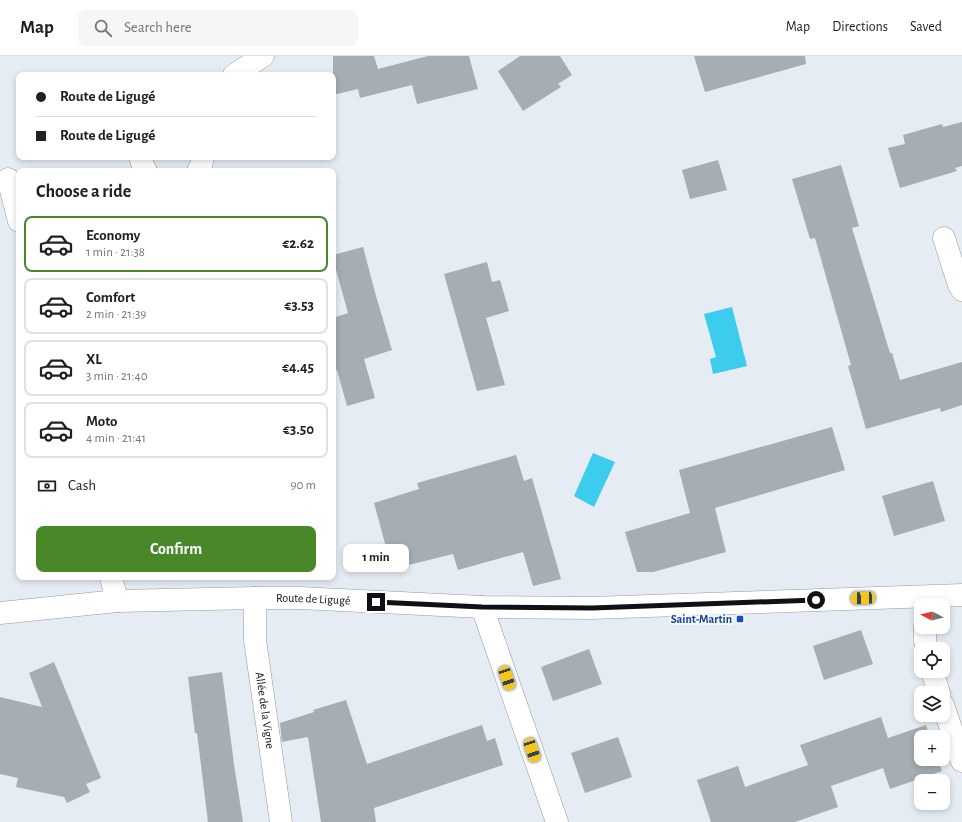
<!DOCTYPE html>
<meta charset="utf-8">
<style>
body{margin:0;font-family:"Alegreya Sans",sans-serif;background:#f6f6f6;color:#202124;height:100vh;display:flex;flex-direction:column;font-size:15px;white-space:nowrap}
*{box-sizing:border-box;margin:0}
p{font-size:13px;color:#757577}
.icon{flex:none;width:22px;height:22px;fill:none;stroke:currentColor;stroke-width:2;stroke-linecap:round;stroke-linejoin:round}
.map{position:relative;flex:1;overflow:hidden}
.details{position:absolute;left:16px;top:112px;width:320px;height:412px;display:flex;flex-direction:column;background:#fff;border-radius:8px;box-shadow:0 2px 6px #0003}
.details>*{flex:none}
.top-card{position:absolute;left:16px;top:16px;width:320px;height:88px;border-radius:8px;box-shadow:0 2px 6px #0003;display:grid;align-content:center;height:88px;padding:0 20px;background:#fff}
.needle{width:26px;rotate:277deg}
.controls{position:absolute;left:914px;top:542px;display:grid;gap:8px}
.controls a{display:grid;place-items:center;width:36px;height:36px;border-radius:8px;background:#fff;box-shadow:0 2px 6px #0003;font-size:20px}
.end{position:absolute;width:18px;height:18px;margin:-9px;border:5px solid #0f1114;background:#fff;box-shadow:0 0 0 2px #fff}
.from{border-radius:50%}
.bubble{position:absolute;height:28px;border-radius:8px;background:#fff;box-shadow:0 2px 6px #0003;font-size:13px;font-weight:700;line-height:28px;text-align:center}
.car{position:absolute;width:12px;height:24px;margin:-12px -6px;border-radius:5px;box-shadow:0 0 3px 1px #0007;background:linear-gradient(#f5c518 24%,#345 0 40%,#f5c518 0 76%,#345 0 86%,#f5c518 0)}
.top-card b{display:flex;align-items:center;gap:14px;height:38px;font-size:15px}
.top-card b+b{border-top:1px solid #e0e0e0}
.top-card i{width:10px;height:10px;background:#202124}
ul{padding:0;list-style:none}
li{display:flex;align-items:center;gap:12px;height:56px;margin:0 8px 6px;padding:0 12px;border:2px solid #e0e0e0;border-radius:8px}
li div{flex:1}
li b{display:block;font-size:15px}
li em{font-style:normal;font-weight:700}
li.active{border-color:#498829}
li>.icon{width:36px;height:36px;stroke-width:1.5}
h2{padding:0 20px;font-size:18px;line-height:48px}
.pay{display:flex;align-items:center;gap:10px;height:44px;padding:0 20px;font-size:15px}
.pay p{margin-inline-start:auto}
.action{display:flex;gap:8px;margin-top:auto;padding:8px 20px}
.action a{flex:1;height:46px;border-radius:8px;background:#498829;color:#fff;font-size:16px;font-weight:700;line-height:46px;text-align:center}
header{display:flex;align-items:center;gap:24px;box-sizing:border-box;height:56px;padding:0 20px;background:#fff;border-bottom:1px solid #e0e0e0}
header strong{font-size:19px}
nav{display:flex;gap:22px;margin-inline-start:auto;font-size:14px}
.search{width:280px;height:36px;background:#f6f6f6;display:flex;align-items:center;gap:10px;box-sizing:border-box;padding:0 14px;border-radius:8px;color:#757577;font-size:15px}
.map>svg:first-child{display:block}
</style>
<header>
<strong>Map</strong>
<div class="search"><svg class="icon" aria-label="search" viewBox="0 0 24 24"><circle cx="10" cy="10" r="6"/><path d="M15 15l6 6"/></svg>Search here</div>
<nav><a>Map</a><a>Directions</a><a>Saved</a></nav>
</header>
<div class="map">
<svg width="962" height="766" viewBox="0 0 962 766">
<rect width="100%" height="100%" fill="#e5ecf3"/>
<path fill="#3ccced" d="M732,251l15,59 -34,8 -3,-15 6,-2 -12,-43z
M593,397l22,9 -21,45 -20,-11z"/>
<path fill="#a6adb3" d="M333,0h41l4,13 50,-13h41l9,33 -61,15 -5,-19 -52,13 -2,-9 -25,6z
M520,0h40l12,19 -14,9 3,3 -38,24 -25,-40z
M694,0h111l1,8 -101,28z
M962,66v44l-7,2 2,3 -57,17 -12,-40 17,-4 -2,-9 39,-11 1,3z
M718,104l9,30 -37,9 -8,-29z
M841,109l18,61 -7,2 38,125h2l8,27 62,-18v43l-21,7 -1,-4 -74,21 -18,-63 3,-1 -36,-127 -5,1 -18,-60z
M363,191l13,49 16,54 -28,9 11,39 -28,8 -10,-36 -4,1v-53l15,-5 -15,-54v-4z
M487,206l5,20 8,-2 9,31 -23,7 19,67 -28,6 -33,-117z
M832,371l13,43 -130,38 11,44 -73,20h-16l-12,-40 65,-19 -11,-43z
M516,399l8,26 8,-3 29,101 -28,7 -10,-34 -65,18 -5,-16 -61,15 -18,-66 45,-14 -2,-6z
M933,425l12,40 -51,15 -12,-40z
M861,574l12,34 -49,16 -11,-34z
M589,593l13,35 -49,17 -12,-34z
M54,606l47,116 -15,6 4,8 -23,11 -3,-6 -48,-10 2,-9 -18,-4v-77l42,10 -13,-34z
M222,616l12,92 9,58h-35l-11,-89h-2l-7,-56z
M346,644l21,64 115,-39 5,16 8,-3 8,27 -129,43 2,14h-55l-13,-85 -26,5 -2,-19 34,-11 -1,-2z
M881,661l7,21 38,-13 4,12h-9v22h17l4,12 -52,18 -7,-21 -52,18 7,21 -43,15h-84l-14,-42 41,-14 7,21 63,-22 -8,-20z
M618,681l14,40 -47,16 -14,-40z"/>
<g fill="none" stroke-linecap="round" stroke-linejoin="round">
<g stroke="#949aa1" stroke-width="23">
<g id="minor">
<path d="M234,19l29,-19"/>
<path d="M140,101l3,9 3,5"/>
<path d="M198,115l3,-5 2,-9"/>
<path d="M8,123l11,42"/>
<path d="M944,182l15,47 3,5"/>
<path d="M111,521l6,24"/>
<path id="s1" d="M255,542v42l26,182"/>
<path d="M482,551l75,215"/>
<path d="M925,571v14l2,8"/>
<path d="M932,615l7,22"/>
<path d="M943,649l19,56"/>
</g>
</g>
<g stroke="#949aa1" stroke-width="23">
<g id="tertiary">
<path id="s2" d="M0,557l117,-12 138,-3h45l182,9 110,1 370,-13"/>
</g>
</g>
<use href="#minor" stroke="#fff" stroke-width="22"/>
<use href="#tertiary" stroke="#fff" stroke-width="22"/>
</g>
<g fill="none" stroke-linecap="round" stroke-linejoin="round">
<path stroke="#0f1114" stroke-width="5" d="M376,546l106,5 110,1 224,-8"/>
</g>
<rect fill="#1a4fb4" stroke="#f4f9ff" stroke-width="1.5" x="736" y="559" width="8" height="8" rx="2"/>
<g text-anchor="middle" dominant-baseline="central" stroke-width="4" stroke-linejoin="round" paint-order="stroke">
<g font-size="12" fill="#0f1114" stroke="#f4f9ff">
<text stroke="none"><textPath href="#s2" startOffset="314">Route de Ligugé</textPath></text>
<text stroke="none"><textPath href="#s1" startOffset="113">Allée de la Vigne</textPath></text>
</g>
<g font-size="12" font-weight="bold" fill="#164399" stroke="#f4f9ff" text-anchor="end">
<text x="732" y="563">Saint-Martin</text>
</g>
</g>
</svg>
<div class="controls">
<a><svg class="needle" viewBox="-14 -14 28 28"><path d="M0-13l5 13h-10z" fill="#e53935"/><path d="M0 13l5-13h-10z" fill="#757577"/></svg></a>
<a><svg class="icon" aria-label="locate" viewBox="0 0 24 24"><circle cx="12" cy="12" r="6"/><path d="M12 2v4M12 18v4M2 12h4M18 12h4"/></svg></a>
<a><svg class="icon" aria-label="layers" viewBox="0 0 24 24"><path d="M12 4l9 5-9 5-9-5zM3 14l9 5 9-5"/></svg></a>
<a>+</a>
<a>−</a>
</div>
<i class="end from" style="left:816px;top:544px"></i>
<i class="end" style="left:376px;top:546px"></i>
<div class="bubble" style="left:343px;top:488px;width:66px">1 min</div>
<i class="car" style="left:863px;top:542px;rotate:268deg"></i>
<i class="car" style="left:507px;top:622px;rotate:161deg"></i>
<i class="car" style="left:532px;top:694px;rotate:161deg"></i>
<div class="top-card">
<b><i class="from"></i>Route de Ligugé</b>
<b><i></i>Route de Ligugé</b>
</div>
<section class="details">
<h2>Choose a ride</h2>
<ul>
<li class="active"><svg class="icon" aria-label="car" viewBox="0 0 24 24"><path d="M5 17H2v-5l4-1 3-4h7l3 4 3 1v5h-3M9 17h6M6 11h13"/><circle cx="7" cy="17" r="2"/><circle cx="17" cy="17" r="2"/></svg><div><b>Economy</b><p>1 min · 21:38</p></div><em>€2.62</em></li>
<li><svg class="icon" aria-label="car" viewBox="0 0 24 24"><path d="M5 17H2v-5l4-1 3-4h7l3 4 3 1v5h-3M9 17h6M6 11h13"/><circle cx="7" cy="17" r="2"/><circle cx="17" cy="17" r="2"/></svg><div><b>Comfort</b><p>2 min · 21:39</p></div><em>€3.53</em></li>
<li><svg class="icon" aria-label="car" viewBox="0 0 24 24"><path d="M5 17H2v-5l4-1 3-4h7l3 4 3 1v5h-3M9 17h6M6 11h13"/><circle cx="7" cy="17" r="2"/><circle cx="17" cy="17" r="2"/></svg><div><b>XL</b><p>3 min · 21:40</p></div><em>€4.45</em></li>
<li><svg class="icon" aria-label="car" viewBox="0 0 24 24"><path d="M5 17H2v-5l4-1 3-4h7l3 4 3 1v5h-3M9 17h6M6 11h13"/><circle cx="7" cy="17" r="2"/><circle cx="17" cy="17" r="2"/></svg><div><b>Moto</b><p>4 min · 21:41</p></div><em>€3.50</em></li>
</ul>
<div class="pay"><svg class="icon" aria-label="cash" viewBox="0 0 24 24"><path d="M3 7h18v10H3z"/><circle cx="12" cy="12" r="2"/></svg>Cash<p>90 m</p></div>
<div class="action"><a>Confirm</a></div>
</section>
</div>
